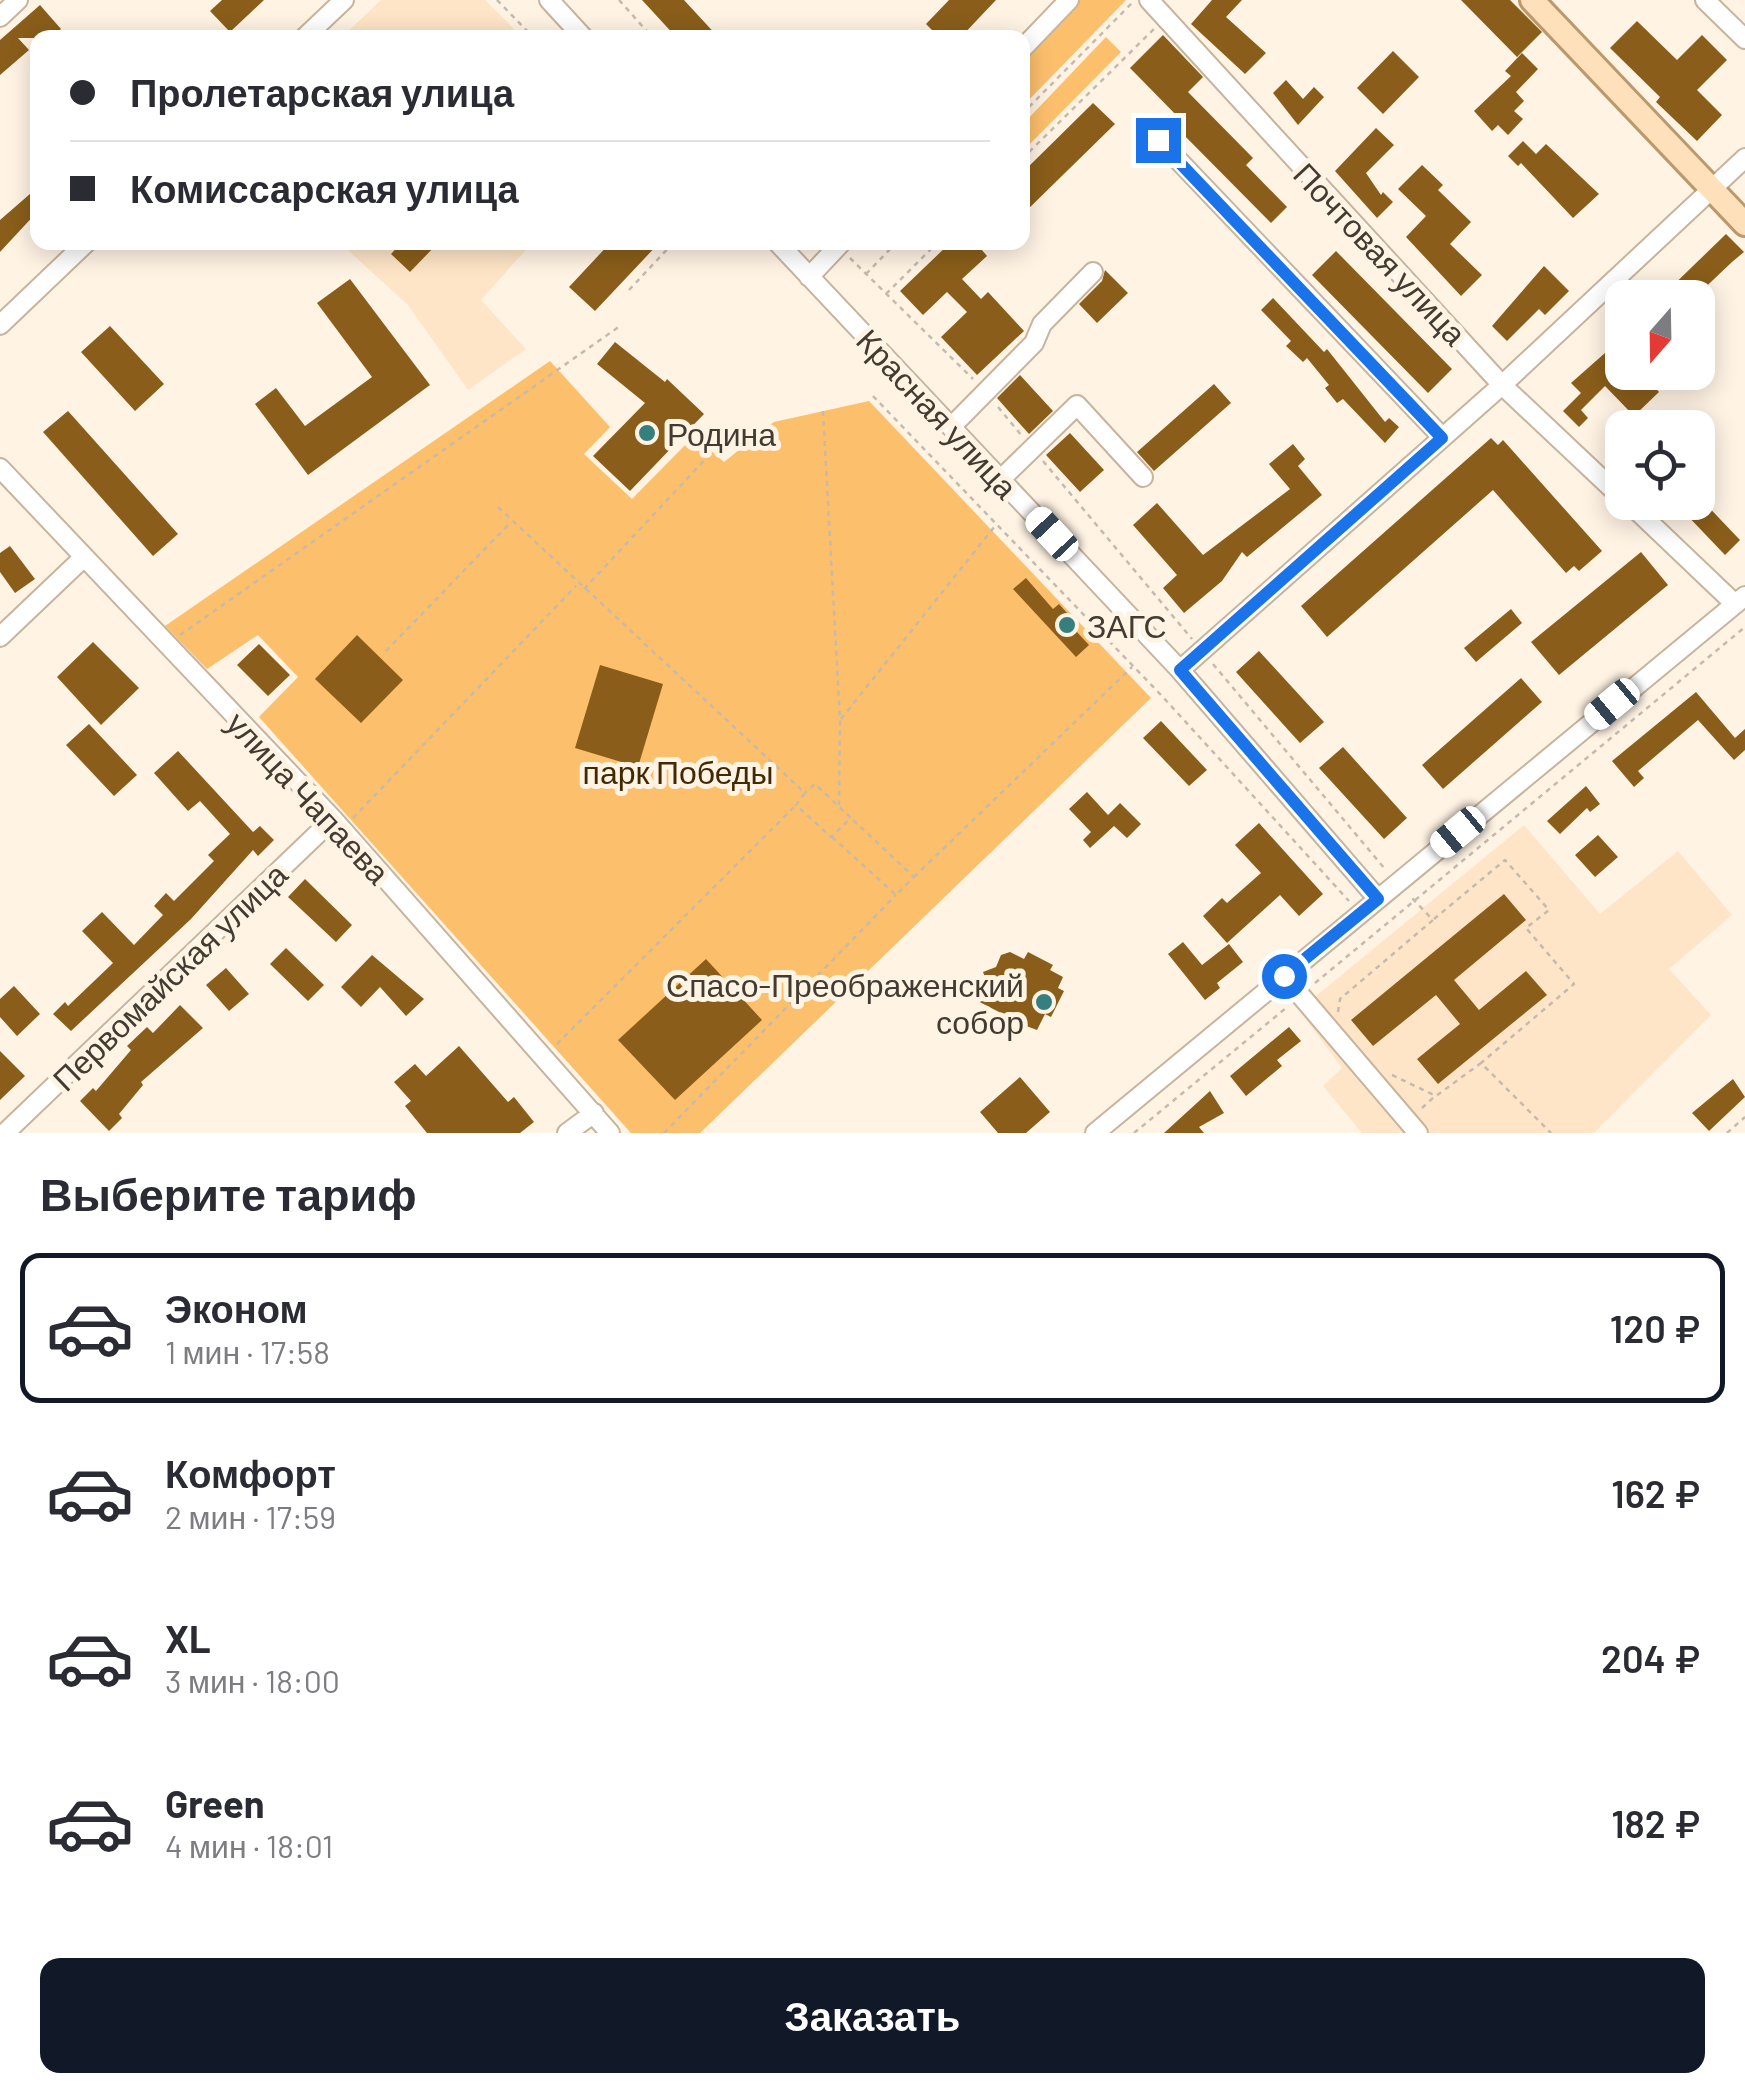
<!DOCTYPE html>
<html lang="ru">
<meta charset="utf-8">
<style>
body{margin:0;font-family:Barlow,sans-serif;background:#f7f7f7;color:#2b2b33;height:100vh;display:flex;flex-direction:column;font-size:38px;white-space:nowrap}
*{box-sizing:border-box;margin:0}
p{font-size:32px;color:#7c7c81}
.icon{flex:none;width:55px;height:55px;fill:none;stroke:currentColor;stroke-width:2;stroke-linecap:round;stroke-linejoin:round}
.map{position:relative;height:1133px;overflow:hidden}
.drawer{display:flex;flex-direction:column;background:#fff;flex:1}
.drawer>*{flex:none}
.top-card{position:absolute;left:30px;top:30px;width:1000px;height:220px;border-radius:20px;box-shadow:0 5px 25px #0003;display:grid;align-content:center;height:220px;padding:0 40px;background:#fff}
.needle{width:65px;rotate:200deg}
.tools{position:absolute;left:1605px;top:280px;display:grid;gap:20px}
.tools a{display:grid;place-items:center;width:110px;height:110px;border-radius:20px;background:#fff;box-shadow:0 5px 25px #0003;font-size:50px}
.end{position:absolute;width:45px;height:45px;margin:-22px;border:12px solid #1a73e8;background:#fff;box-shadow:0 0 0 5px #fff}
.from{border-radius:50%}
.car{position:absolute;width:30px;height:60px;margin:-30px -15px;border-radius:12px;box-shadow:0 0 8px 2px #0007;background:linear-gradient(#fff 24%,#345 0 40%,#fff 0 76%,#345 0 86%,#fff 0)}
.top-card b{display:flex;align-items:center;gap:35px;height:95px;font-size:38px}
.top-card b+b{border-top:2px solid #e1e1e2}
.top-card i{width:25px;height:25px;background:#2b2b33}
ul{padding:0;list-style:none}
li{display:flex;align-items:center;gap:30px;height:150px;margin:0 20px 15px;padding:0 20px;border:5px solid transparent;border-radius:20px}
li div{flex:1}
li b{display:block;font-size:38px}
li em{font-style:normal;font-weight:600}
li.on{border-color:#111827}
li>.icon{width:90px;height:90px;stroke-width:1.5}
h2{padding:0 40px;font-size:45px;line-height:120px}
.button{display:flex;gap:20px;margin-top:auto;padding:20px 40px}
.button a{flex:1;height:115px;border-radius:20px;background:#111827;color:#fff;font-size:40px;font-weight:600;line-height:115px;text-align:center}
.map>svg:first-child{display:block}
</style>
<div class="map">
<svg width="1745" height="1133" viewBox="0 0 1745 1133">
<rect width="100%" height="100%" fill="#fff3e4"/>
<path fill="#fee5c7" d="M381,0h104l37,37h-180z
M340,243h192l-51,57 45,49 -58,41 -60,-85z
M1524,825l76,89 78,-63 54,64 -63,54 42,46 -117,118h-167l-6,-6 -7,6h-52l-39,-47 19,-18 -43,-58z"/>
<path fill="#fcbf6c" d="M1079,0h47l-103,106 -1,-46z
M1106,37l15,15 -98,99v-27z
M550,361l60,66 -26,27 48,45 62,-63 30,26 50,-40 95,-21 282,297 -451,435h-69l-372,-416 39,-40 -40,-42 -51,34 -42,-43z"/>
<path fill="#8a5e1a" d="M222,0h42l-34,32 -20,-21z
M642,0h42l35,38h-42z
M949,0h47l-36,38h-20l-14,-14z
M1212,0h30l-16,17 40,36 -21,21 -54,-50z
M1461,0h49l32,32 -25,25z
M40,5l21,24 -10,9h-33l11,12 -29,25v-35z
M1637,21l40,39 25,-25 25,25 -30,30 25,25 -25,26 -41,-39 4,-5 -50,-49z
M1163,35l40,42 -15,15 65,66 -7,7 41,42 -16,16 -94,-95 6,-6 -53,-54z
M1393,51l26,26 -36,37 -26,-26z
M1522,53l16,16 -22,23 8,9 -10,10 9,8 -15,16 -10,-10 -6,6 -18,-20 37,-35 -6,-5z
M1286,80l17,19 11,-12 10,10 -26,28 -25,-32z
M1093,103l22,21 -93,91v-42z
M1376,128l18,17 -28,28 15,22 2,-3 10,10 -16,16 -42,-47z
M1523,141l13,13 10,-10 53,50 -26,24 -52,-55 -3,3 -10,-10z
M1422,165l21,20 -5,5 33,32 -21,22 32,31 -21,21 -55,-59 20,-21 -28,-27z
M38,187v24l-38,41v-32z
M1726,234l18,18 -12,10 -38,36h-34z
M402,242h37l-29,30 -19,-18z
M611,242h49l-65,69 -26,-24z
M951,242h24l12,14 -25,23 19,20 7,-7 36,39 -47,44 -36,-38 26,-25 -20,-20 -24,23 -23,-24z
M1336,251l116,118 -24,24 -116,-118z
M1544,266l25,25 -24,24 -6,-6 -32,32 -15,-15z
M1105,270l23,23 -31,30 -18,-19 23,-23z
M350,279l80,106 -122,90 -53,-71 21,-16 29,38 67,-49 -55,-74z
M1273,298l51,54 3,-3 58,73 4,-4 10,9 -14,16 -42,-44 -6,4 -12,-15 4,-3 -22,-27 -4,4 -17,-16 5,-5 -30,-31z
M110,326l54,58 -29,27 -54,-59z
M615,342l50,40 2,-3 37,35 -74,77 -37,-35 52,-53 -48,-39z
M1614,345l8,9v18h19l18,20 -25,24 -29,-30 -24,24 7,8 -9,9 -16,-16 18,-18 -10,-10z
M1020,375l33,36 -24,23 -32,-36z
M1214,384l17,19 -77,68 -17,-19z
M68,411l110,123 -25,22 -110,-124z
M1070,433l34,37 -24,22 -34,-37z
M1491,438l7,7 5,-5 99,111 -23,20 -5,-5 -8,7 -73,-83 -166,147 -26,-31z
M1293,444l12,15 -7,7 24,29 -75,62 -5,-5 -20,29 -38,32 -21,-25 14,-13 -44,-50 24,-22 46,52 87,-66 -21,-25z
M1699,497l41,43 -15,15 -42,-44z
M10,546l25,33 -20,14 -15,-21v-19z
M1641,552l27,33 -109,90 -28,-33z
M1026,578l27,31 6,-5 9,10 -4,4 25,27 -13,12 -63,-68z
M1511,609l11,14 -46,39 -12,-14z
M357,635l46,45 -42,43 -46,-44z
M93,642l46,46 -38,37 -44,-48z
M259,644l31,31 -22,21 -31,-31z
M1259,651l65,71 -24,21 -64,-71z
M600,665l63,19 -25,83 -63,-19z
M1521,678l21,24 -99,87 -21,-24z
M1696,692l39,46 10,-9v21l-11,10 -36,-40 -60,51 6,7 -10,9 -22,-26z
M1161,721l46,49 -18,16 -46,-48z
M89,724l48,51 -23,21 -48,-51z
M1343,747l64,71 -23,21 -65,-71z
M178,751l75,81 7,-6 14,14 -16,16 -5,-6 -62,69 -120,112 -18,-17 12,-12 3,4 45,-43 -31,-32 20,-19 32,33 29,-30 -9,-9 12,-13 8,8 40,-40 -6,-6 22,-21 -30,-33 -12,10 -34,-38z
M1586,786l14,18 -10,8 -3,-4 -27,26 -13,-13z
M1087,792l21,23 12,-12 21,21 -14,14 -13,-12 -24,22 -7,-8 8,-8 -22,-23z
M1259,823l64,71 -24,22 -19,-21 -53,48 -24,-27 19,-18 5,5 34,-30 -26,-28z
M1598,835l20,22 -23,20 -20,-22z
M305,879l47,46 -16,17 -48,-45z
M1504,894l22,26 -72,60 25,30 47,-39 21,24 -109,89 -21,-25 43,-35 -24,-29 -63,51 -22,-26z
M1183,942l19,23 27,-21 14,18 -26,21 3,5 -15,12 -37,-46z
M286,948l38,37 -16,16 -38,-37z
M1010,952l14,7 4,-7 25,13 -3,5 13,7 -5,11 6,3 -13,26 -6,-3 -8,16 -40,-15 2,-3 -31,-16 24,-1 -9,-23 13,-5 5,-12z
M372,955l52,44 -18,17 -26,-29 -19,20 -20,-20z
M706,959l56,61 -87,80 -57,-60z
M226,968l23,26 -20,17 -23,-26z
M14,986l26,28 -23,22 -17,-19v-18z
M180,1005l23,23 -62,54 2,3 -24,29 3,4 -13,13 -29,-30 13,-13 3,3 35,-41 -4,-4 20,-19 6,6z
M1289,1027l12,14 -24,19 5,6 -36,30 -16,-20z
M459,1046l49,56 6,-5 20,25 -14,11h-93l-22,-27 6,-5 -17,-19 21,-18 11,12z
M0,1051l25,25 -25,24z
M1020,1077l30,35 -24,21h-28l-18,-21z
M1733,1079l12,18 -36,34 -17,-18z
M1210,1091l14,22 -25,14 5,6h-40z"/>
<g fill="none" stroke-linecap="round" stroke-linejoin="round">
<g stroke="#c7b49d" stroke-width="22">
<path id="minor" d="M549,0l35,38
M1149,0l353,385 120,113
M1705,0l40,39
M0,17l18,-17
M304,38l40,-38
M1022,49l47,-49
M1159,140l283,297
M777,242l403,428 198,229
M809,277l33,-35
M0,325l87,-83
M951,427l83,-84 8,-19 51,-52
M0,468l333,351 277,314
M1001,479l76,-74 66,72
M1628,502l106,101
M0,637l83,-79
M1180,670l322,-285 243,-227
M1284,976l134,157
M5,1133l328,-314
M567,1133l27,-20
M1095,1133l650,-537"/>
</g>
<g stroke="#bc996c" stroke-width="28">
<path id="major" d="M1532,0l213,224"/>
</g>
<path stroke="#c5baad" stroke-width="2.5" stroke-dasharray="5 5" stroke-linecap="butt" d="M497,0l37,38
M619,0l34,38
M1022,114l112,-113
M1022,159l132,-130
M850,258l123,121
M866,274l31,-32
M629,290l45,-48
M886,294l52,-52
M873,396l289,300 187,205
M998,407l24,29
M823,411l17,309 -1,85
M1043,461l149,178
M498,507l307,286 -9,12 35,32 20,-19 -36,-34 -10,9
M584,589l128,-137
M180,635l440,-309
M386,651l125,-129
M1213,664l172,205
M841,719l154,-193
M353,818l223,-232
M832,837l64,58 18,-18 -62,-58
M914,877l218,-210
M1434,919l71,-59 44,50 -23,18 48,56 -93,79
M1315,983l430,-356
M1338,1012l2,-13 93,-79 -22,-23
M557,1044l238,-238
M1392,1075l44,21 45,-33 70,70
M1422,1108l12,-11
M664,1133l232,-238
M1134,1133l152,-125
M1727,1133l18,-16"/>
<use href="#minor" stroke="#fff" stroke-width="18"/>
<use href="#major" stroke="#fee0ba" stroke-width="22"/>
</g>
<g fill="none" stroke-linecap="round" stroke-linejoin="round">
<path stroke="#1a73e8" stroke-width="12" d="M1158,140l284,298 -262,232 198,229 -94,77"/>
</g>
<g fill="#367f7f" stroke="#fff3e4" stroke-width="4">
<circle cx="647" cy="433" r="10"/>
<circle cx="1067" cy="625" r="10"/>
<circle cx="1044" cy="1002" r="10"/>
</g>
<g text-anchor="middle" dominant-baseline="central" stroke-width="10" stroke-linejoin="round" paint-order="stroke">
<g font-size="32" fill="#423b31" stroke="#fff3e4">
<text transform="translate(1381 253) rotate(47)">Почтовая улица</text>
<text transform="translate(938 413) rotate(47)">Красная улица</text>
<text transform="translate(309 797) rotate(47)">улица Чапаева</text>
<text transform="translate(169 976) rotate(-44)">Первомайская улица</text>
</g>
<g font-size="32" fill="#423b31" stroke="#fff3e4" text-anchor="start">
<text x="667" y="433">Родина</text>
<text x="1087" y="625">ЗАГС</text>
<text x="1024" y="984" text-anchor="end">Спасо-Преображенский<tspan x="1024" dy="37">собор</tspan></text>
</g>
<g font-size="32" fill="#412903" stroke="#fff3e4">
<text x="678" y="771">парк Победы</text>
</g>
</g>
</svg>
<div class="tools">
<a><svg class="needle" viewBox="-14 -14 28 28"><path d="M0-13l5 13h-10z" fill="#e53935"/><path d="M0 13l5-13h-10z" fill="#7c7c81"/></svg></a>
<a><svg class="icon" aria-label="locate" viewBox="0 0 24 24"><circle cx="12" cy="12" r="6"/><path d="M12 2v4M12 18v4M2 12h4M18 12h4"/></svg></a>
</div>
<i class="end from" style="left:1284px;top:976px"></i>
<i class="end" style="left:1158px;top:140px"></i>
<i class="car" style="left:1052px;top:534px;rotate:317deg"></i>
<i class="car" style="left:1612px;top:704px;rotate:230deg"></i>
<i class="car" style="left:1458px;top:832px;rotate:230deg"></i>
<div class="top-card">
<b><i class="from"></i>Пролетарская улица</b>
<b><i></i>Комиссарская улица</b>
</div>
</div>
<section class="drawer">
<h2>Выберите тариф</h2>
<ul>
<li class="on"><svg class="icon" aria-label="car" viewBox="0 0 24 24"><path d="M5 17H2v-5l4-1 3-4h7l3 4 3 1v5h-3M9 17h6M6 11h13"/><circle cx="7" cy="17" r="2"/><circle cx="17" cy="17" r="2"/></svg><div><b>Эконом</b><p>1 мин · 17:58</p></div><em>120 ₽</em></li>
<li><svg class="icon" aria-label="car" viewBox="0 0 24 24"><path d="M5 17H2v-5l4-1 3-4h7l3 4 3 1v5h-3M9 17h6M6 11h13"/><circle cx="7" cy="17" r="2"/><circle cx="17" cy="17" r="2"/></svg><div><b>Комфорт</b><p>2 мин · 17:59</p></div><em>162 ₽</em></li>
<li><svg class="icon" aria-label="car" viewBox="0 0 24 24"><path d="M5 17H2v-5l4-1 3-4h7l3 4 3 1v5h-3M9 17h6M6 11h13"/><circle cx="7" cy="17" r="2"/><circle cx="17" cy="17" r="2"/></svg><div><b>XL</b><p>3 мин · 18:00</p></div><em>204 ₽</em></li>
<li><svg class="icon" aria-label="car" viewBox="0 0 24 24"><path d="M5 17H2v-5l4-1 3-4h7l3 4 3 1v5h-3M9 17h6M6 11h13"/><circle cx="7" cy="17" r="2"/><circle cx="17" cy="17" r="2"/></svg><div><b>Green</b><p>4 мин · 18:01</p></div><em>182 ₽</em></li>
</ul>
<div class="button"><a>Заказать</a></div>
</section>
